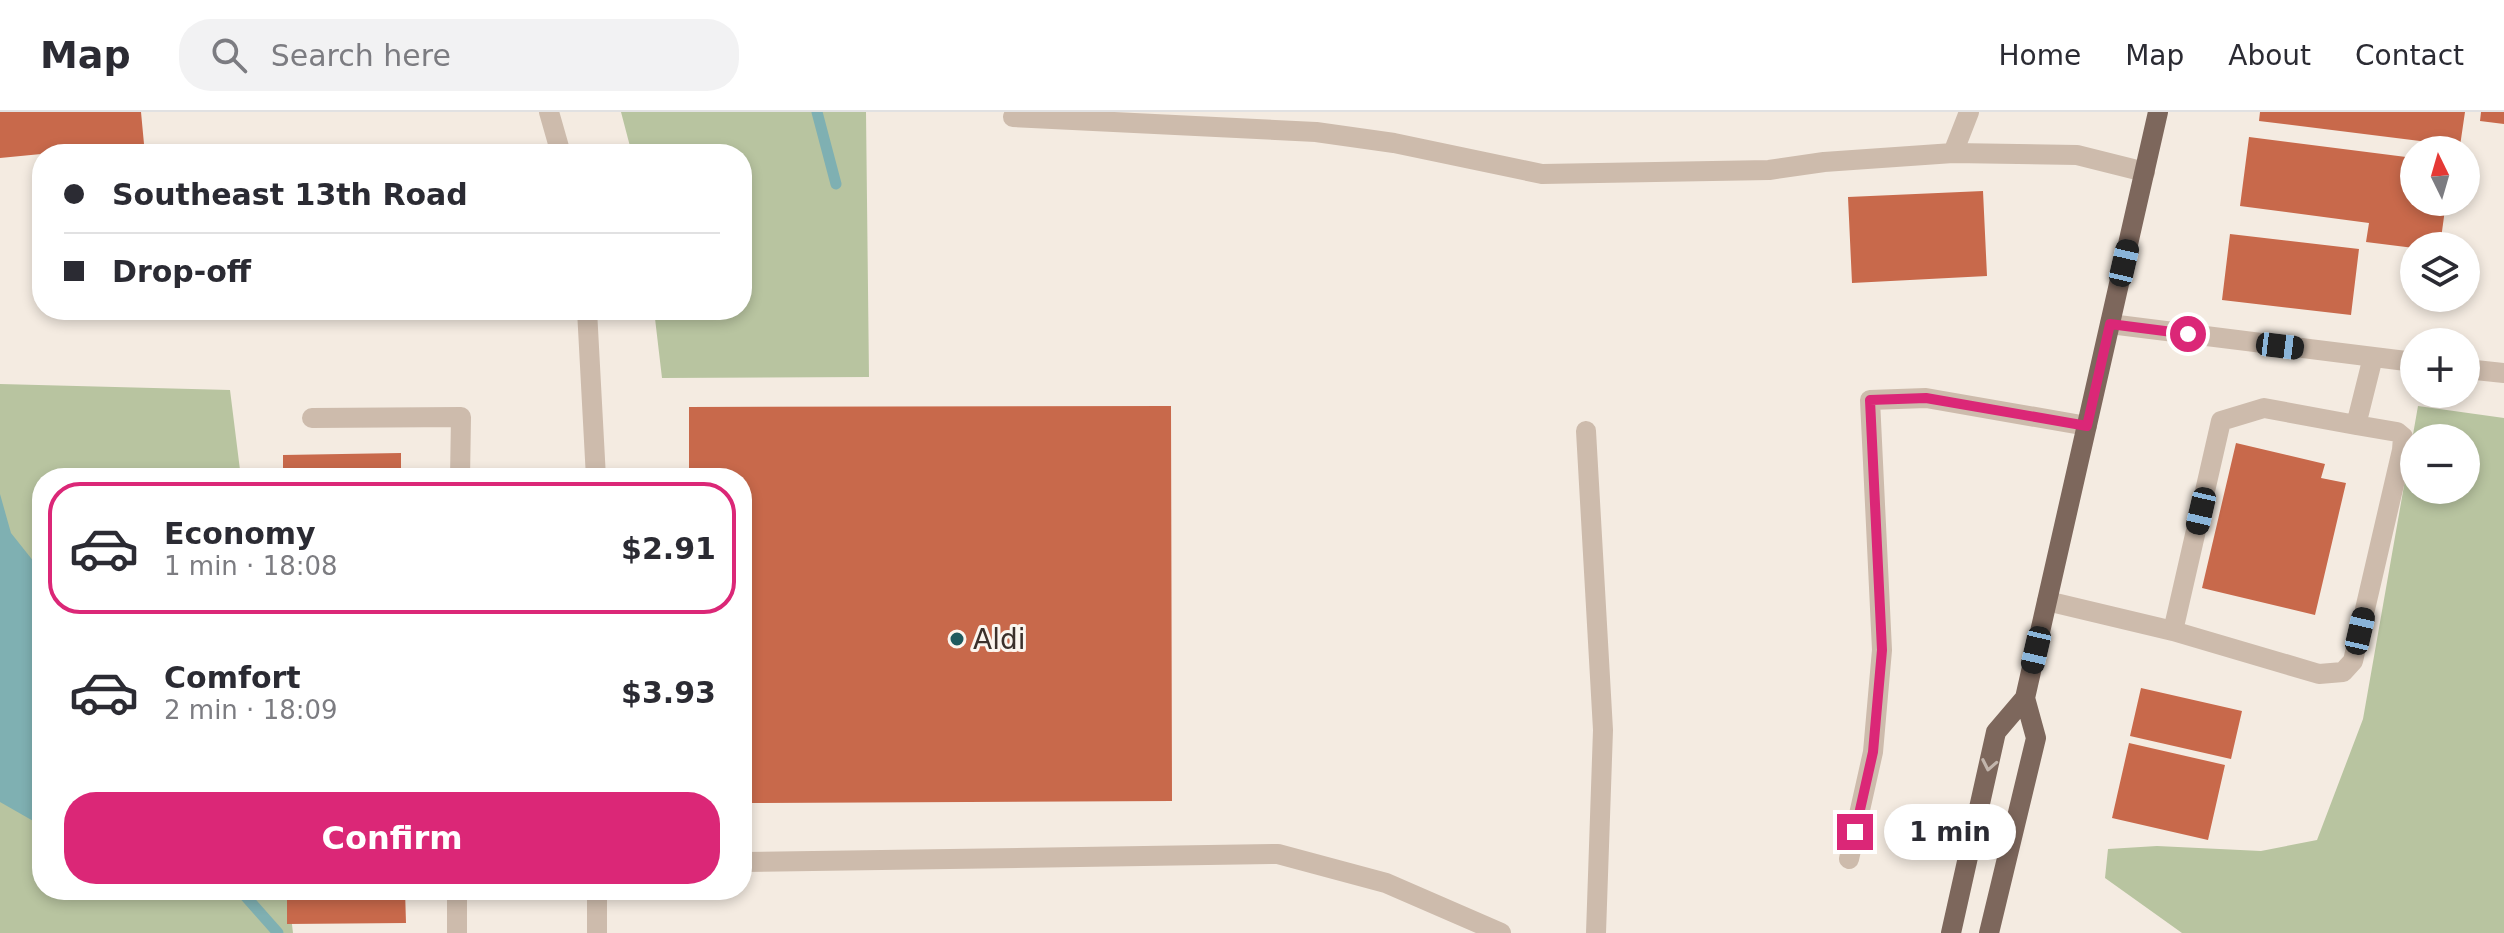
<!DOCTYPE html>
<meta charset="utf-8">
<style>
body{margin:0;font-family:"DejaVu Sans",sans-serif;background:#f2f2f3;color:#2b2b33;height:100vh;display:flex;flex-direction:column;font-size:30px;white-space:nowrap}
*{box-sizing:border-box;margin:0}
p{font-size:26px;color:#7c7c81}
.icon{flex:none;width:44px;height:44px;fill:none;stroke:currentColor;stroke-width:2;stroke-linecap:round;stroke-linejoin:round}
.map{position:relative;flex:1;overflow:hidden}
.panel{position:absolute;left:32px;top:356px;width:720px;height:432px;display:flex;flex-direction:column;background:#fff;border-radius:32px;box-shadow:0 4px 12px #0003}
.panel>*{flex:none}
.banner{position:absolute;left:32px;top:32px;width:720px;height:176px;border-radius:32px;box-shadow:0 4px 12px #0003;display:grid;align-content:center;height:176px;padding:0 32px;background:#fff}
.needle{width:52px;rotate:355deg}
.buttons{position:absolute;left:2400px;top:24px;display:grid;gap:16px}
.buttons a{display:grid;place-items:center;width:80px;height:80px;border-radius:50%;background:#fff;box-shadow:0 4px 12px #0003;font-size:40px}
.end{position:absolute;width:36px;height:36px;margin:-18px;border:10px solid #db2777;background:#fff;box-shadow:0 0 0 4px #fff}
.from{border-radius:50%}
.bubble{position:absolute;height:56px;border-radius:28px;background:#fff;box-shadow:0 4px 12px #0003;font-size:26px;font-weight:700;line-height:56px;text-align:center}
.car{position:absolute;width:24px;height:48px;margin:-24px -12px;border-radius:10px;box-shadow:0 0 6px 2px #0007;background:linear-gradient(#222 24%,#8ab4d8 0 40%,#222 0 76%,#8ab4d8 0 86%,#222 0)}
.banner b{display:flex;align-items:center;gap:28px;height:76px;font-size:30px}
.banner b+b{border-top:2px solid #e1e1e2}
.banner i{width:20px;height:20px;background:#2b2b33}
ul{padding:14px 0 0;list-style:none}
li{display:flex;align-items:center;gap:24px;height:132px;margin:0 16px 12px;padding:0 16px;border:4px solid transparent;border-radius:32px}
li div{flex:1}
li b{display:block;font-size:30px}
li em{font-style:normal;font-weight:700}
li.active{border-color:#db2777}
li>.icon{width:72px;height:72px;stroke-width:1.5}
.button{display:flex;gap:16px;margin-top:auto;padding:16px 32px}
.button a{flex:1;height:92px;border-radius:32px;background:#db2777;color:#fff;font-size:32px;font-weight:700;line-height:92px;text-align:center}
header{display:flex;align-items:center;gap:48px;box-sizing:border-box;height:112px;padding:0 40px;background:#fff;border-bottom:2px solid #e1e1e2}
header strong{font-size:38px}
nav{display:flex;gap:44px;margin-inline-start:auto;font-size:28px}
.search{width:560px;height:72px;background:#f2f2f3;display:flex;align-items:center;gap:20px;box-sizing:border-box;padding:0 28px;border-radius:32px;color:#7c7c81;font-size:30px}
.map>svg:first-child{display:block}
</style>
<header>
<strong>Map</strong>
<div class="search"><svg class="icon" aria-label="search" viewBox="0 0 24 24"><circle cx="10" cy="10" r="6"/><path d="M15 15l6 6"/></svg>Search here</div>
<nav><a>Home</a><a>Map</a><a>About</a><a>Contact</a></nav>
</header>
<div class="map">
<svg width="2504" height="821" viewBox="0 0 2504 821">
<rect width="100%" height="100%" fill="#f4ebe1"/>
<path fill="#b8c4a0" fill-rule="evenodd" d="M621,0h245l3,265 -207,1 -8,-68h88v-156h-110z
M0,272l230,6 11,88h-199v412h246l5,43h-293z
M2418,294l86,12v515h-322l-77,-55 3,-29 49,-3 104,5 56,-11 46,-121zM2414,326h52v52h-52z"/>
<path fill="#7fb0b2" d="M0,382l11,39 31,39v254l-42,-24z"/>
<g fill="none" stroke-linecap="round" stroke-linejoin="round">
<path stroke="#7fb0b2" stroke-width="11" d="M817,0l19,72
M240,778l38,43"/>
</g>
<path fill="#c8694b" d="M0,0h141l3,32 -144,14z
M2260,0h205l-5,34 -201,-25z
M2481,0h23v12l-24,-3z
M2249,25l165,21v44h32l-6,44 -26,2 -48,-6 3,-19 -129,-17z
M1983,79l4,85 -135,7 -4,-86z
M2230,122l129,15 -8,66 -129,-15z
M1171,294l1,395 -430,2v-325h-53v-71z
M2236,331l89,21 -4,14 25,5 -31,132 -113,-27z
M401,341v25h-118v-23z
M2141,576l101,23 -11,48 -101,-23z
M2129,631l96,22 -17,75 -96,-22z
M287,778h118l1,33 -119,1z"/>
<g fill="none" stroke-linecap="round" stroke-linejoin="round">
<path stroke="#cdbbac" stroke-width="20" d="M549,0l12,42
M1969,0l-16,41 124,2 68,17
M1013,5l303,15 78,11 148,31 227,-4 55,-8 129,-9
M587,198l9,168
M2110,212l304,38
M2466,257l38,4
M312,306l149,-1 -1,61
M1586,319l17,299 -7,203
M2047,489l126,30 146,43 24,-2 10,-11 49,-211 1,-13 -6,-5 -41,-7 17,-68
M2173,519l48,-210 43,-13 92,17
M1849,747l24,-107 9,-102 -12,-250 56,-2 161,28
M742,750l536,-8 108,29 115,50
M597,778v43
M457,821v-43"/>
<path stroke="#7d675c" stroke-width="20" d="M1951,821l45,-201 29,-34 133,-586
M1989,821l47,-195 -11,-40"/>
</g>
<defs><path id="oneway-chevron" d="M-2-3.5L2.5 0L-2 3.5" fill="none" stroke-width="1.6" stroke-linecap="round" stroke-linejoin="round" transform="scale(2)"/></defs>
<use stroke="#c2b5ac" href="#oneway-chevron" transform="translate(1989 653) rotate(101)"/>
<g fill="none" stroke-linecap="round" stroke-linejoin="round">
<path stroke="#db2777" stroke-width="10" d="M1855,720l18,-80 9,-102 -12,-250 56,-2 161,28 23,-102 78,10"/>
</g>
<circle fill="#1f5a5e" stroke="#fbf5ee" stroke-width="3" cx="957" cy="527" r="8"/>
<g text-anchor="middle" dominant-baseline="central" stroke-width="6" stroke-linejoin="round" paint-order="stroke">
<g font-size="28" fill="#3b302b" stroke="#fbf5ee" text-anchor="start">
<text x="973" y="527">Aldi</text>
</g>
</g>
</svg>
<div class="buttons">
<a><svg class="needle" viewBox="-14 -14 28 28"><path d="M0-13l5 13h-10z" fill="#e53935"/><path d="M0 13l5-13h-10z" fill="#7c7c81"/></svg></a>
<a><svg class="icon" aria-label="layers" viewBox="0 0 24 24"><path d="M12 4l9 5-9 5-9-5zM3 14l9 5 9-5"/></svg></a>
<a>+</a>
<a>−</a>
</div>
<i class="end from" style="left:2188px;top:222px"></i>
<i class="end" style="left:1855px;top:720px"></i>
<div class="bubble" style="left:1884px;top:692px;width:132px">1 min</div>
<i class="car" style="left:2124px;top:151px;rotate:13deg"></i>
<i class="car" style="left:2280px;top:234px;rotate:97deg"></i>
<i class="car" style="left:2201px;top:399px;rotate:193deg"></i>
<i class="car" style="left:2360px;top:519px;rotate:13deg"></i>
<i class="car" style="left:2036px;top:538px;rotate:193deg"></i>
<div class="banner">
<b><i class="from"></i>Southeast 13th Road</b>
<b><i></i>Drop-off</b>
</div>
<section class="panel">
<ul>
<li class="active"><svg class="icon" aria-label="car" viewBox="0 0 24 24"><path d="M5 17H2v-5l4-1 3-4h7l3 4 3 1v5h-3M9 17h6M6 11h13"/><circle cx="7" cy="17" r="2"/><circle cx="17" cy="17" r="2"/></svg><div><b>Economy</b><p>1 min · 18:08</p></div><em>$2.91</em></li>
<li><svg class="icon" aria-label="car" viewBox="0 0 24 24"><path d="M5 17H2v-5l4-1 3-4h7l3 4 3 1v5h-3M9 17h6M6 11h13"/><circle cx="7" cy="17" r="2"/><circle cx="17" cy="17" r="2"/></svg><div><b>Comfort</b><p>2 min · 18:09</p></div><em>$3.93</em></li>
</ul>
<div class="button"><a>Confirm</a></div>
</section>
</div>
